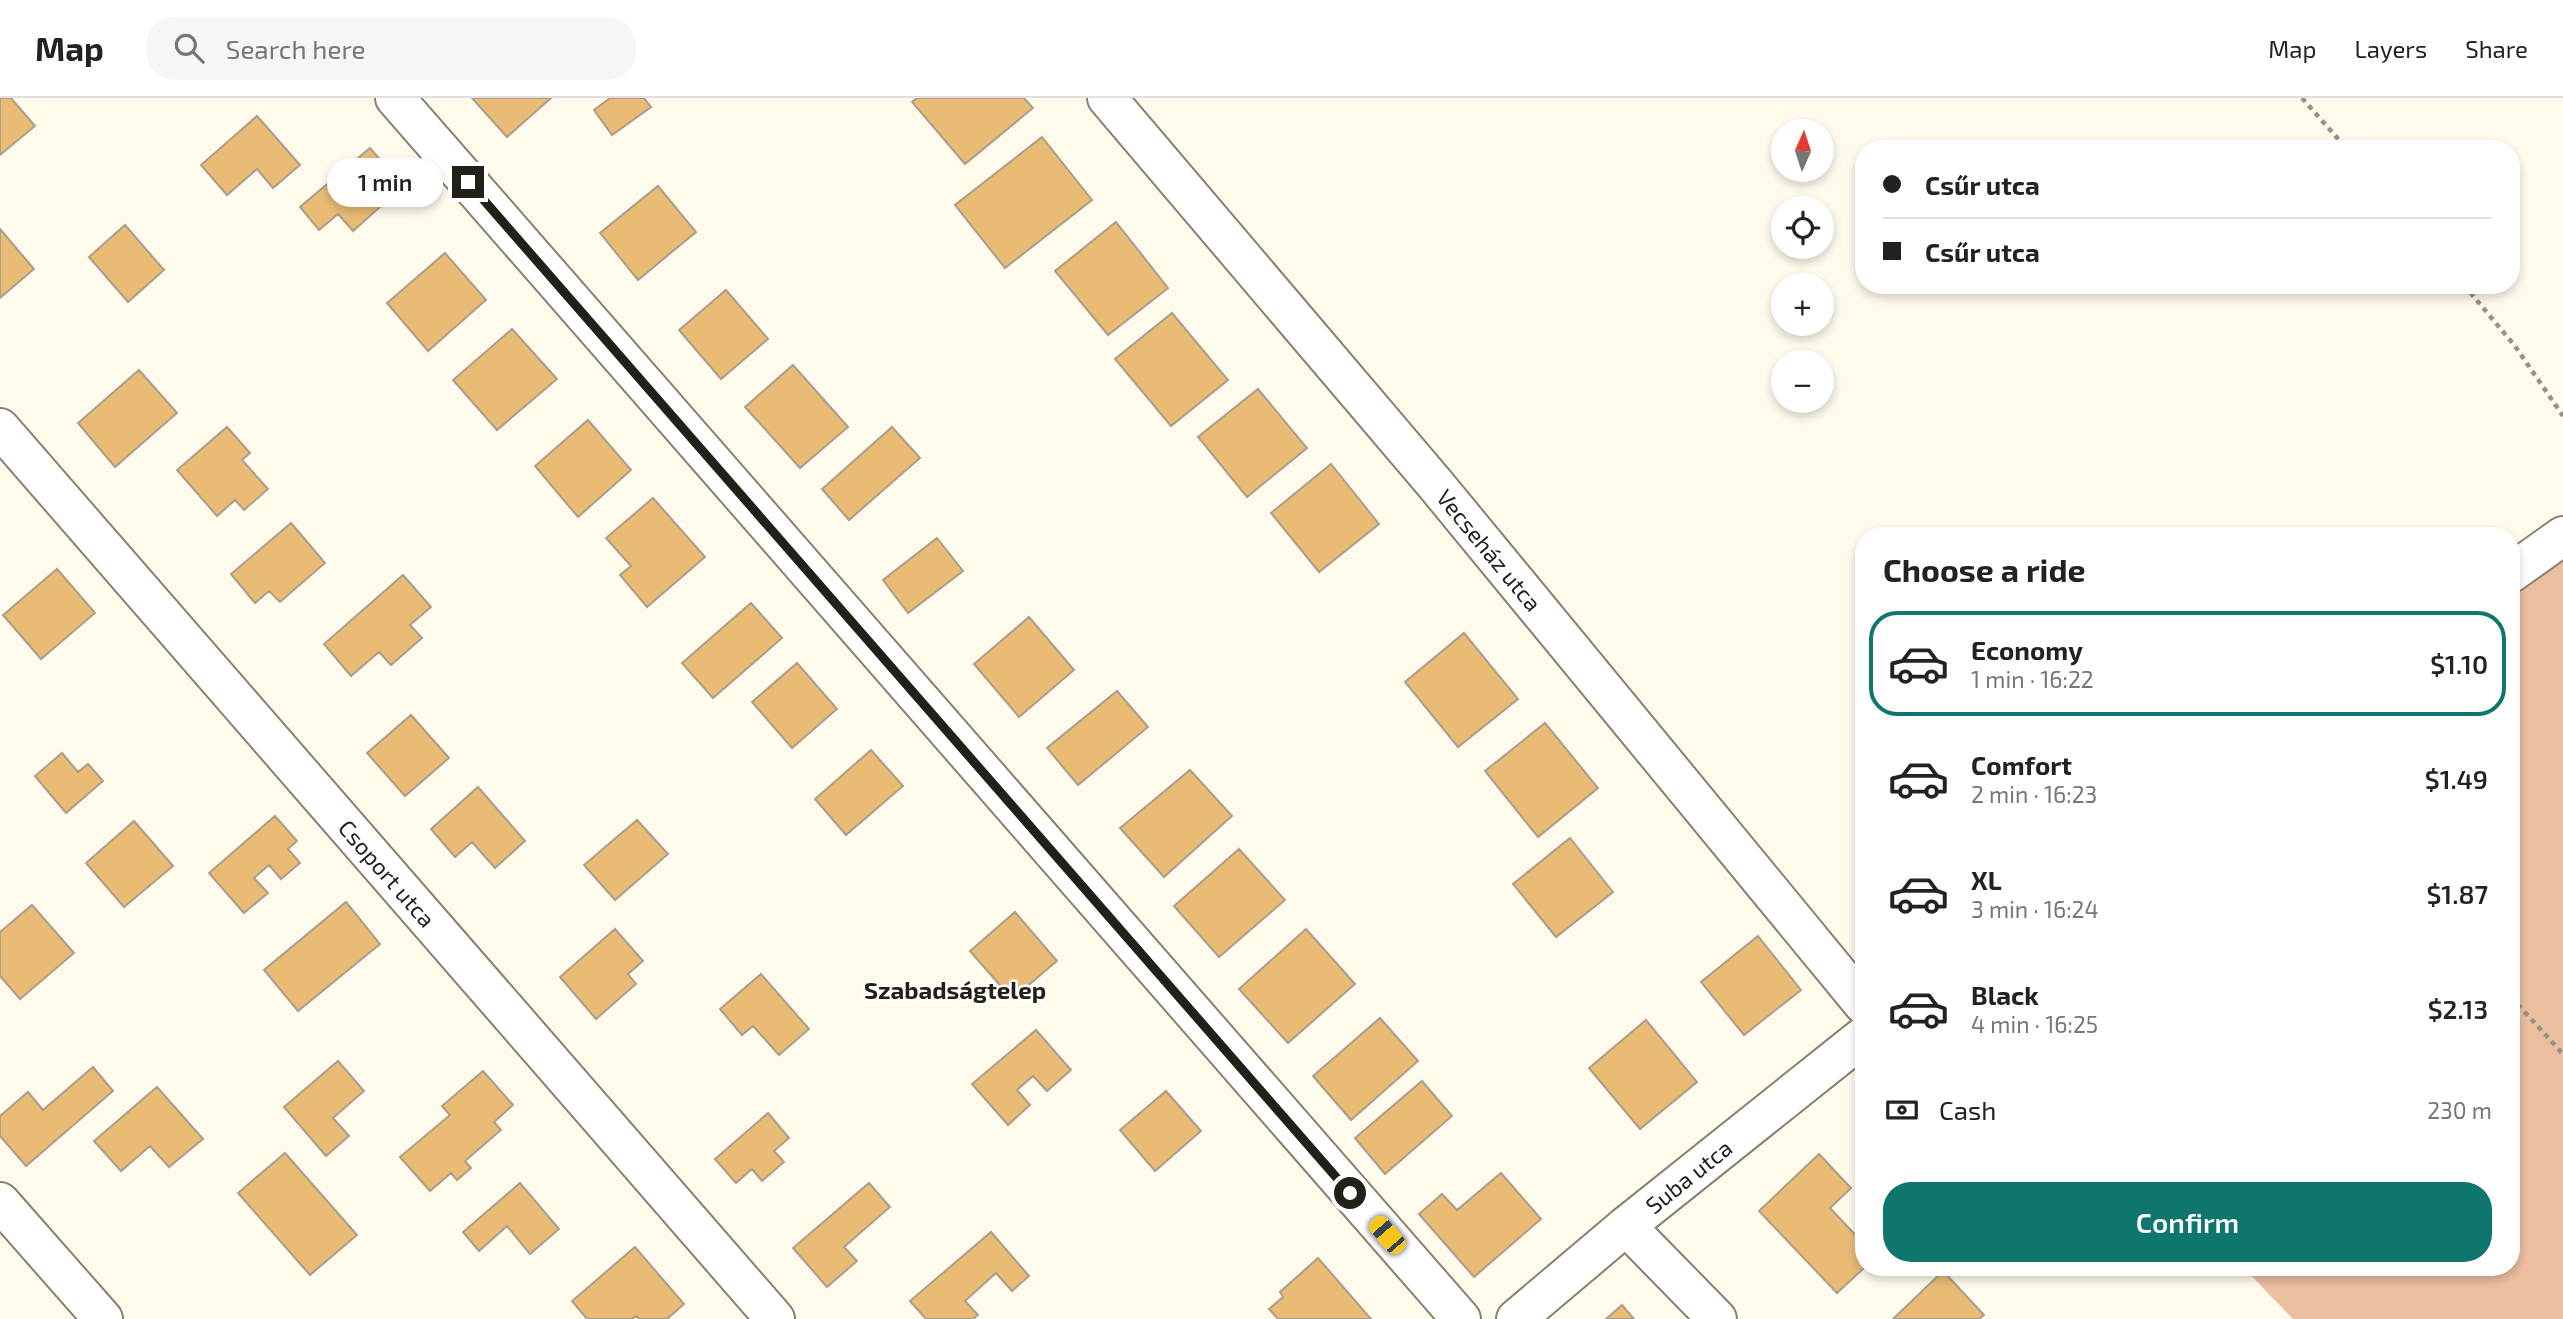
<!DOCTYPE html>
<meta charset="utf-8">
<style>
body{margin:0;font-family:"Exo 2",sans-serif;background:#f6f6f6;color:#222;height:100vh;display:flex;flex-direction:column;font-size:26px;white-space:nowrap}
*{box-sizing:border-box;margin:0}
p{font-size:23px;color:#767676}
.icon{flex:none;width:38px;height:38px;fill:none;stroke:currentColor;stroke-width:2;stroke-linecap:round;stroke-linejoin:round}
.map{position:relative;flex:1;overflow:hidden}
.drawer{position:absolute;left:1855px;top:429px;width:665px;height:749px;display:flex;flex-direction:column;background:#fff;border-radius:28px;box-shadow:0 4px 10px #0003}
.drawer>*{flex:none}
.guide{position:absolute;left:1855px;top:42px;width:665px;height:154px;border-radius:28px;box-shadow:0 4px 10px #0003;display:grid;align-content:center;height:154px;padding:0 28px;background:#fff}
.needle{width:46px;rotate:3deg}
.fabs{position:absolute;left:1771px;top:21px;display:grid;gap:14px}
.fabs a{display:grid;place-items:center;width:63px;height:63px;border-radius:50%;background:#fff;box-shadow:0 4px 10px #0003;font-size:35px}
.end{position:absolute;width:32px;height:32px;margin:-16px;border:9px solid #222017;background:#fff;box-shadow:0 0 0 4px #fff}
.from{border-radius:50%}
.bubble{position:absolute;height:49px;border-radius:24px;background:#fff;box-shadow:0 4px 10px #0003;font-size:23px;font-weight:600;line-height:49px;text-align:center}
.car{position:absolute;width:21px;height:42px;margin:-21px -10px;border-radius:9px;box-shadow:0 0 5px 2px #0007;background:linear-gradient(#f5c518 24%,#345 0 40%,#f5c518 0 76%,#345 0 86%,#f5c518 0)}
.guide b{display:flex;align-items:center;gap:24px;height:66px;font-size:26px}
.guide b+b{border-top:2px solid #e0e0e0}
.guide i{width:18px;height:18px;background:#222}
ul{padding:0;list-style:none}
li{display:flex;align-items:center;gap:21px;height:105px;margin:0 14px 10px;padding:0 14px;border:4px solid transparent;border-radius:28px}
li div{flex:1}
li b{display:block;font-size:26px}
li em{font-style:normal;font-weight:600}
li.active{border-color:#0f766e}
li>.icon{width:63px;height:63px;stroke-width:1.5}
h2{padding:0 28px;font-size:32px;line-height:84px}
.pay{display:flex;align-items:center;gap:18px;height:77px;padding:0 28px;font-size:26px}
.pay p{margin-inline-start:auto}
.primary-button{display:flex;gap:14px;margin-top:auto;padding:14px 28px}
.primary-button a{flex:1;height:80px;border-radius:28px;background:#0f766e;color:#fff;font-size:28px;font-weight:600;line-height:80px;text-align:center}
header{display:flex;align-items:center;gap:42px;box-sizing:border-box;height:98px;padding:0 35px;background:#fff;border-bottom:2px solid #e0e0e0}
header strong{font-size:33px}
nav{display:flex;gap:38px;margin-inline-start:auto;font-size:24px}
.search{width:490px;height:63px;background:#f6f6f6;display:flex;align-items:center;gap:18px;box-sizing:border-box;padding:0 24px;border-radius:28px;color:#767676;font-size:26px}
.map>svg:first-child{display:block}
</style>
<header>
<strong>Map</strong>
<div class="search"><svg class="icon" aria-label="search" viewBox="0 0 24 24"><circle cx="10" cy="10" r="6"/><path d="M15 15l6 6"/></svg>Search here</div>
<nav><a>Map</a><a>Layers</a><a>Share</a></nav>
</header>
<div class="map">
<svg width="2563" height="1221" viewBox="0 0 2563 1221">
<rect width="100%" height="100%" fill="#fefbed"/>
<path fill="#ebbe9f" d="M2563,462v759h-270l-50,-52h268v-669z"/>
<path fill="#e9bb75" stroke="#ab9e8b" stroke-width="2" d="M0,0h11l24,28 -35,29z
M472,0h79l-44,39z
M610,0h34l7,9 -39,28 -18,-25z
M917,0h107l9,10 -68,56 -53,-62z
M257,18l43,49 -27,23 -16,-19 -30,26 -26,-30z
M1042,39l50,63 -87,68 -50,-63z
M370,50l19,22 -23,20 14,17 -27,24 -15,-17 -19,16 -19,-23z
M658,88l38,46 -58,48 -38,-47z
M1116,124l52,66 -60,47 -53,-64z
M125,127l39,45 -36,32 -39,-45z
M0,131l34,40 -34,29z
M445,155l41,47 -58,51 -41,-48z
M726,192l42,49 -47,40 -42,-49z
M1172,215l56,67 -57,46 -56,-67z
M512,231l45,50 -60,51 -44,-50z
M793,267l55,62 -48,41 -55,-61z
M139,272l38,43 -62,54 -37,-44z
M1258,291l49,59 -60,49 -49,-60z
M588,322l43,50 -53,47 -43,-51z
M227,329l23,26 -8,7 26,29 -24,21 -9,-10 -18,16 -40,-46z
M892,329l28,31 -71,62 -27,-31z
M1331,366l48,60 -60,48 -48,-59z
M653,400l52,59 -58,50 -27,-32 11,-9 -25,-28z
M291,425l34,40 -45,39 -11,-11 -14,12 -24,-29z
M937,440l26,33 -55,42 -25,-33z
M57,471l38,44 -54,46 -38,-44z
M403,477l28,32 -21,18 12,13 -31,27 -12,-13 -28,24 -27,-32z
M751,505l31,35 -69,60 -31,-35z
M1029,519l45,53 -55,47 -45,-53z
M1464,535l54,66 -60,48 -53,-65z
M797,565l40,46 -45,39 -40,-46z
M1117,593l31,36 -70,58 -31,-37z
M411,617l38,43 -44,38 -38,-43z
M1545,625l53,65 -60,49 -53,-66z
M871,652l32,36 -57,49 -31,-36z
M62,655l16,19 10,-8 15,17 -37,32 -31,-37z
M1190,672l42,46 -68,61 -44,-49z
M478,689l47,54 -30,27 -23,-26 -17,15 -24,-28z
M275,718l22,25 -9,8 12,14 -19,16 -12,-14 -15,13 14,15 -24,20 -35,-40z
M637,722l31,34 -53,46 -31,-35z
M134,723l39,45 -49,41 -38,-44z
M1570,740l43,54 -57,45 -43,-53z
M1239,751l46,51 -66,57 -45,-51z
M346,804l34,42 -82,67 -34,-41z
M32,807l42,48 -54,46 -20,-23v-44z
M1015,814l42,49 -45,38 -42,-48z
M615,831l28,32 -15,13 8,10 -40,35 -36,-42z
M1306,831l49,55 -67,59 -49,-54z
M1758,838l43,54 -57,45 -43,-53z
M761,876l48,55 -30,26 -26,-29 -11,9 -22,-26z
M1380,920l38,43 -67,59 -38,-44z
M1646,922l51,62 -57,47 -51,-61z
M1036,932l35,40 -24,21 -14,-15 -16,14 13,15 -22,20 -36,-41z
M338,963l26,30 -31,27 16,18 -23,20 -42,-49z
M93,969l20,24 -87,75 -26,-30v-20l28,-24 15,18z
M483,973l30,34 -19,17 7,8 -36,31 6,7 -14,12 -6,-7 -21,18 -30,-34 50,-42 -8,-9z
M1422,983l30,35 -67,58 -30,-36z
M157,989l46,52 -34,28 -19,-21 -29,25 -27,-30z
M1166,993l35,40 -46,40 -35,-41z
M768,1015l21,25 -15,13 10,11 -22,19 -10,-12 -16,14 -21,-24z
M285,1055l72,82 -47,40 -72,-82z
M1819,1056l32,34 -21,20 34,36 1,23 -28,26 -78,-82z
M1501,1075l40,46 -67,58 -55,-63 23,-20 15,16z
M520,1085l39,46 -29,25 -23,-28 -28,25 -16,-19z
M869,1085l21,24 -46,40 13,14 -30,26 -34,-39z
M991,1134l38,44 -17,15 -16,-18 -31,28 13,14 -5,4h-47l-16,-18z
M635,1149l49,57 -17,15h-28l-3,-3 -4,3h-45l-15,-18z
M1318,1160l53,61h-93l-9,-10 14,-12 -3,-5z
M1943,1173l41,44 -5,4h-86z
M1622,1207l12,14h-28z"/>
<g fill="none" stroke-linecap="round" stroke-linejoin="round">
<g stroke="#86826d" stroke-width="42">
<g id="street">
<path d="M395,0l1066,1221"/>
<path id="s1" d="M1107,0l329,387 428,520"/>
<path id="s2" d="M0,330l775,891"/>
<path d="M2511,475l52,-37"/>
<path d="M0,1104l103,117"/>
<path d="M1626,1128l91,93"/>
<path id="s3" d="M1516,1221l110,-93 238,-190"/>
</g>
</g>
<path stroke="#959287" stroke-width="4.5" stroke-dasharray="5 5" stroke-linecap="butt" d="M2302,0l45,51
M2464,187l51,61 48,70
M2511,899l52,57"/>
<use href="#street" stroke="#fff" stroke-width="38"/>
</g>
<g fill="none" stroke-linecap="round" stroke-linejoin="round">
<path stroke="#222017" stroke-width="9" d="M468,84l882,1011"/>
</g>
<g text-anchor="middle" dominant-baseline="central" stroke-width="5" stroke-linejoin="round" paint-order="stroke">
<g font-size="23" fill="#222017" stroke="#fff">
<text stroke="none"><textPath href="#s1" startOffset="592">Vecseház utca</textPath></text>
<text stroke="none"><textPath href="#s2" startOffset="590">Csoport utca</textPath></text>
<text stroke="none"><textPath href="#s3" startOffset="224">Suba utca</textPath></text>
</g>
<g font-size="24" font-weight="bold" fill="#222017" stroke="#fff">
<text x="955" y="891">Szabadságtelep</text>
</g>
</g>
</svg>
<div class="fabs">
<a><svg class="needle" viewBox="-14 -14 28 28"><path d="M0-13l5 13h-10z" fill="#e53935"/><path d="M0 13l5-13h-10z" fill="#767676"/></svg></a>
<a><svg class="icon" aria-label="locate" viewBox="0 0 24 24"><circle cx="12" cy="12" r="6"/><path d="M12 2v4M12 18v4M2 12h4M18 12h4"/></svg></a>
<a>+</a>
<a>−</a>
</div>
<i class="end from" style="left:1350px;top:1095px"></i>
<i class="end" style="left:468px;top:84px"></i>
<div class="bubble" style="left:327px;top:60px;width:116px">1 min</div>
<i class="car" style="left:1387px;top:1137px;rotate:319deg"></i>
<div class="guide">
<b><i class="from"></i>Csűr utca</b>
<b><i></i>Csűr utca</b>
</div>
<section class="drawer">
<h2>Choose a ride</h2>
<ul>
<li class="active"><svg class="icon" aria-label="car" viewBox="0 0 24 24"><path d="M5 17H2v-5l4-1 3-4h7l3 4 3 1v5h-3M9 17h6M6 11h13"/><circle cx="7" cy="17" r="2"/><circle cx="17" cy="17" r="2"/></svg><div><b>Economy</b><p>1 min · 16:22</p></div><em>$1.10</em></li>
<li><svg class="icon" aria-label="car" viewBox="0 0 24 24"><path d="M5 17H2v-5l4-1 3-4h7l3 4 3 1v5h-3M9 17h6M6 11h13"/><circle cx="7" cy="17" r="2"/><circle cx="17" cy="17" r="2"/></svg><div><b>Comfort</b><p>2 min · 16:23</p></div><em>$1.49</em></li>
<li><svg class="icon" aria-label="car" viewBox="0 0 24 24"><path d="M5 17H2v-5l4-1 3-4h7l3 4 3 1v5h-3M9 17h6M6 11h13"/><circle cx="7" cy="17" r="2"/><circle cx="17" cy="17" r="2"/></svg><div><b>XL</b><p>3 min · 16:24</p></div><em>$1.87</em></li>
<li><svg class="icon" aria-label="car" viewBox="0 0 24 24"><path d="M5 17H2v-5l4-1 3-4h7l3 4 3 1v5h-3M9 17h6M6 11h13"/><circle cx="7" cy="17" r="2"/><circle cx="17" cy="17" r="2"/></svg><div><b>Black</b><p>4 min · 16:25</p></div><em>$2.13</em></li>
</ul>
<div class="pay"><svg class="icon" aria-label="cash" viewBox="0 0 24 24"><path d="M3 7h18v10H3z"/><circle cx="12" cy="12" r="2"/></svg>Cash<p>230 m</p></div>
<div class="primary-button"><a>Confirm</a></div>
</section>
</div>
